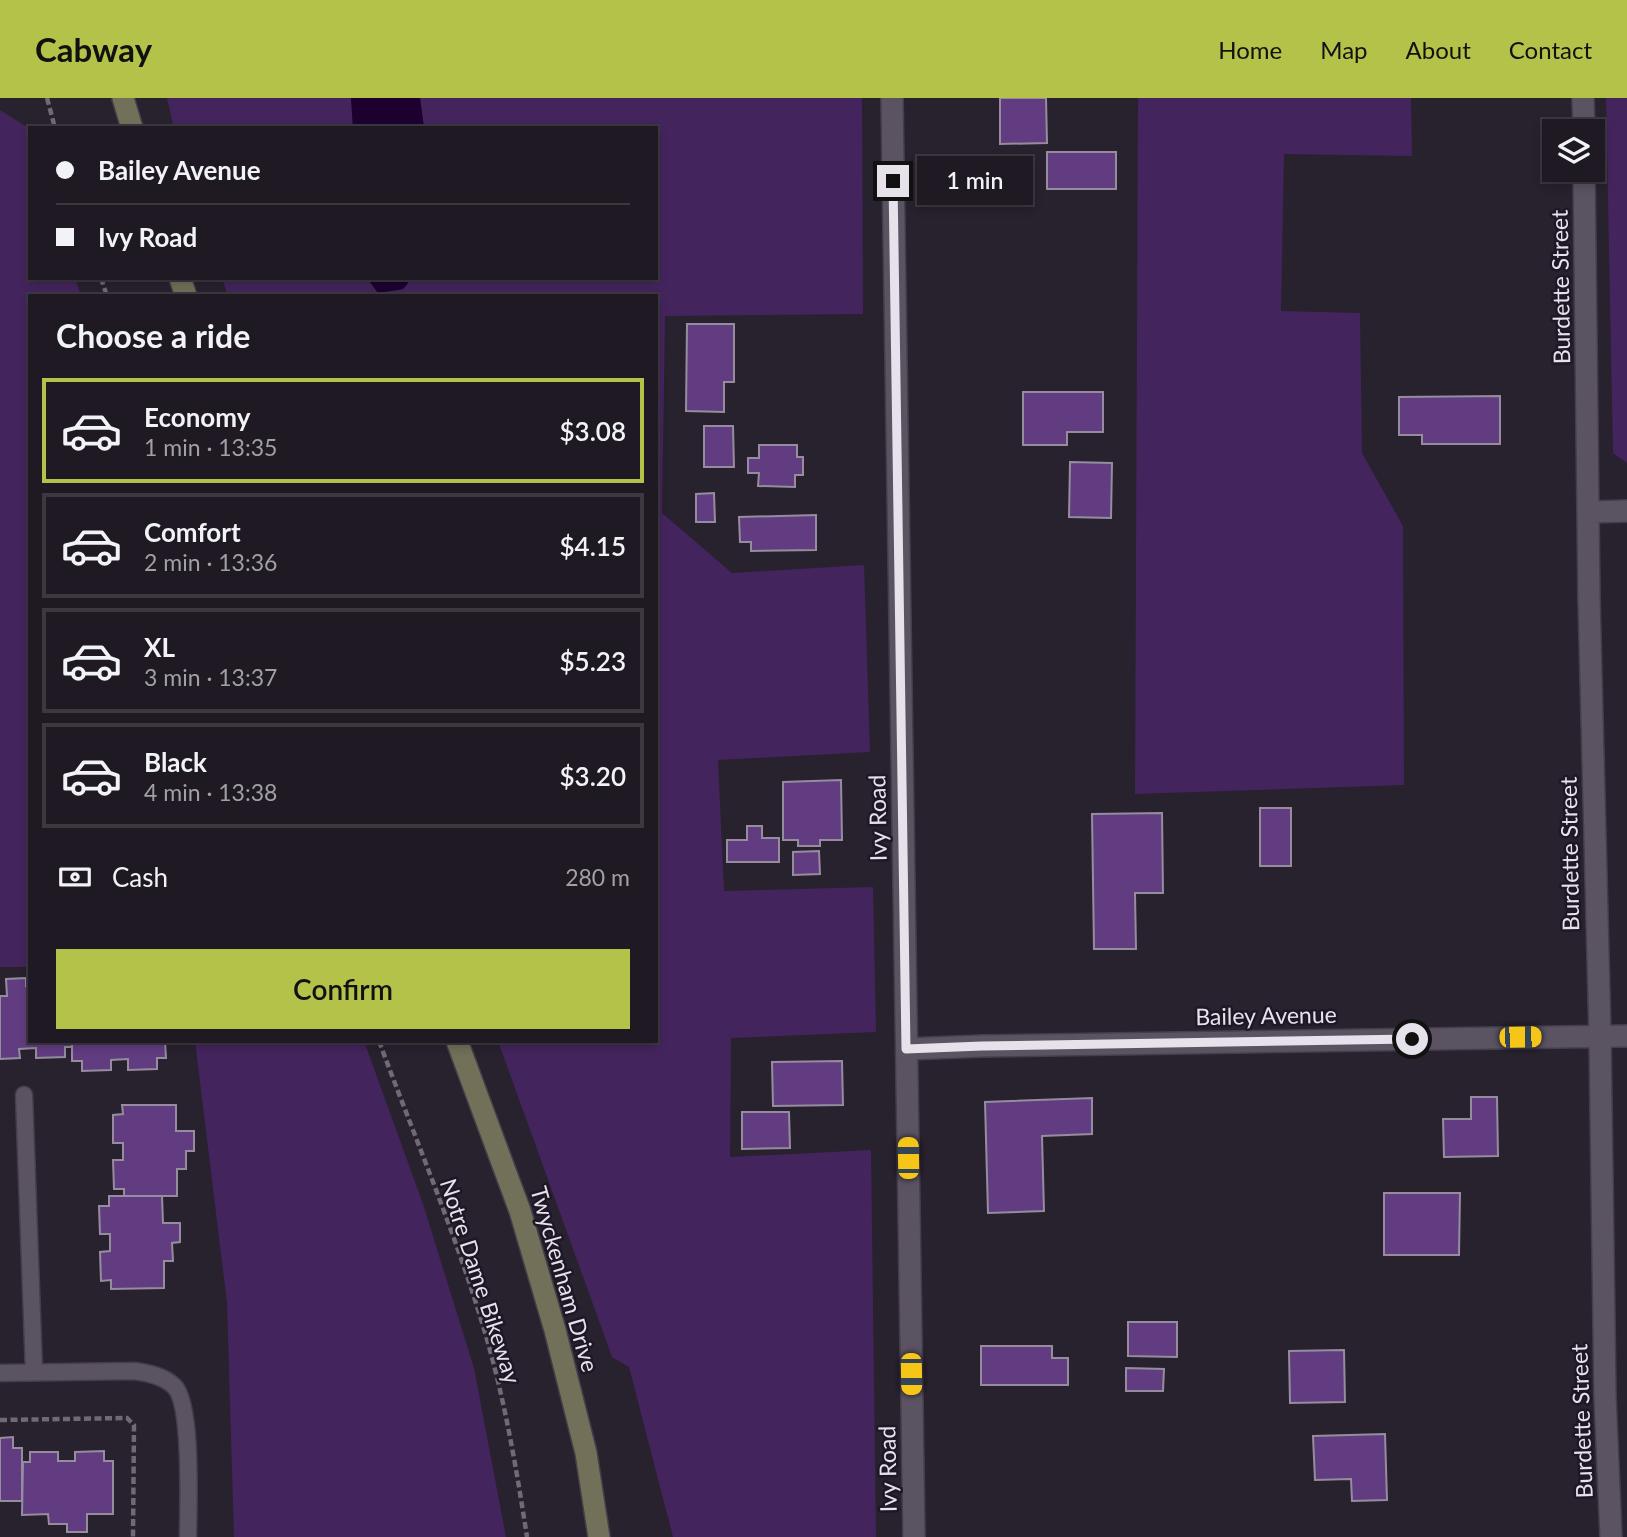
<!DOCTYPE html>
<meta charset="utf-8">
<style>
body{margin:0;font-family:Lato,sans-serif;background:#26222a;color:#f1f3f6;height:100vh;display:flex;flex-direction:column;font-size:26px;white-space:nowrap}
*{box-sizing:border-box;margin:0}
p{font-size:23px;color:#a1a0a5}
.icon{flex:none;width:38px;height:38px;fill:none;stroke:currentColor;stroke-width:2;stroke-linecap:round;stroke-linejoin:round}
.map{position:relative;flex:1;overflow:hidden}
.drawer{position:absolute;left:28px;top:196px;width:630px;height:749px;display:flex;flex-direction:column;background:#1e1922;border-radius:0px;box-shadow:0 4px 10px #0003,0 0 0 2px #3c3840}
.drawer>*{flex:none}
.top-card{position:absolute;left:28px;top:28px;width:630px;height:154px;border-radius:0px;box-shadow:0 4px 10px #0003,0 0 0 2px #3c3840;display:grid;align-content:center;height:154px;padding:0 28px;background:#1e1922}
.controls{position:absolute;left:1542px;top:21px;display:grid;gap:14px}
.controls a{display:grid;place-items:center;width:63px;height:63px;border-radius:0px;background:#1e1922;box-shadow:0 4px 10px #0003,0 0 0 2px #3c3840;font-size:35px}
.end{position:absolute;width:32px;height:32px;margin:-16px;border:9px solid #e6e1ea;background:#111;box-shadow:0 0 0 4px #111}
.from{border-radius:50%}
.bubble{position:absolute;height:49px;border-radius:0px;background:#1e1922;box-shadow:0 4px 10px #0003,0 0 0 2px #3c3840;font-size:23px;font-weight:600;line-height:49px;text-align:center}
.car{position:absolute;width:21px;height:42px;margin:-21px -10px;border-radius:9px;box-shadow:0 0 5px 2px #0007;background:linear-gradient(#f5c518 24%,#345 0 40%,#f5c518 0 76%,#345 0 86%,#f5c518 0)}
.top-card b{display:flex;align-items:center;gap:24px;height:66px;font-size:26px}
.top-card b+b{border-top:2px solid #3c3840}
.top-card i{width:18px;height:18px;background:#f1f3f6}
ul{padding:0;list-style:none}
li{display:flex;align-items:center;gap:21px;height:105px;margin:0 14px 10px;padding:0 14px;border:4px solid #3c3840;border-radius:0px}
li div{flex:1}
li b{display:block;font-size:26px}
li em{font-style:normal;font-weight:600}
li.on{border-color:#b5c249}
li>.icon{width:63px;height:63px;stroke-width:1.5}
h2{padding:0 28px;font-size:32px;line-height:84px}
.pay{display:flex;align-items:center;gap:18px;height:77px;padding:0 28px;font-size:26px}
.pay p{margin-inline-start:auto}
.primary-button{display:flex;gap:14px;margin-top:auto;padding:14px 28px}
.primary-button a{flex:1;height:80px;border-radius:0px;background:#b5c249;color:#111;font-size:28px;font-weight:600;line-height:80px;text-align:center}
header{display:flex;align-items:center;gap:42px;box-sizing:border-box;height:98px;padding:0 35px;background:#b5c249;color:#111}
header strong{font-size:33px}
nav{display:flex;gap:38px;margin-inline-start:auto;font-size:24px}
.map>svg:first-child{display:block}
</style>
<header>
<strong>Cabway</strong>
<nav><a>Home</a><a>Map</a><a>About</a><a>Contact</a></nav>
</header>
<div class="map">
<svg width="1627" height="1439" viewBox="0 0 1627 1439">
<rect width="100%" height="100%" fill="#28212e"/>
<path fill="#44245d" d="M167,0h184l2,30h-179z
M420,0h442l1,216 -198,2 -3,197 70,60 132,-8 6,187 -152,8 6,131 149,-4 3,145 -145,6 -1,119 141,-7 5,387h-203l-44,-170 -17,-10 -114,-316h158v-745h-428l-6,-18h145l11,15 25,-4 9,-11h244v-150h-232z
M1138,0h273l1,58 -128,-2 -3,157 79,2 2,140 41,73 1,259 -269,9z
M1606,0h21v365l-14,-10z
M0,12l30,19v149h45l6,18h-51v671h-30z
M195,943h169l59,163 51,164 32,169h-272l-7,-234z"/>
<path fill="#1d0030" d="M351,0h69l4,30h-71z
M367,180h45l-9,11 -25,4z"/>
<path fill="#623c81" stroke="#958d9e" stroke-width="2" d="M1000,0h46l1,45 -47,1z
M1047,54h69v37h-69z
M687,226h47v58h-10v30l-38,-1z
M1023,294h80v40h-36v13h-44z
M1500,298v48h-78v-9h-23v-38z
M704,328h29l1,41h-30z
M759,347h38v12h6v18h-8v12l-37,-1 1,-13h-11v-15h11z
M1070,364l42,1 -1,55 -42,-1z
M714,395l1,29h-19v-28z
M816,417v35l-65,1v-9h-11l-1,-25z
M841,682l1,60h-22v6h-22v-6h-15v-58z
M1260,710h31v58h-31z
M1162,715l1,80h-28l1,56h-42l-2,-135z
M747,728h15v12h17v24h-52v-22h20z
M819,753l1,23 -27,1v-23z
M26,880v8l4,-1v56h42v6h-7v10l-29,1v-10l-17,1 1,9 -20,1v-63h7l-1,-17z
M72,943h93l1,17h-9v11l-29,1v-11l-17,1v10l-29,1v-10h-10z
M842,963l1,44 -70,1 -1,-44z
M1471,999h26l1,59 -54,1 -1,-38h28z
M1092,1000v36l-50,2 2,75 -56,2 -3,-111z
M122,1007h54v26h18v20h-8v18h-9v27h-53v-7h-10l-1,-29h10v-17h-10v-28l10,-1z
M742,1014h47l1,36 -48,1z
M1384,1095h76l-1,62h-75z
M109,1098h53l1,27h17v19l-8,1 1,18h-9v27l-53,1v-9l-10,1 -1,-29 10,-1v-17h-10l-1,-28h10z
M1128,1224h49v35l-49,-1z
M981,1248h71v12h16v27h-87z
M1344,1252l1,52 -55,1 -1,-52z
M1126,1270l38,1 -1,22h-37z
M1385,1336l2,66 -35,1 -1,-22 -36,1 -2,-44z
M13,1339v11h9v53h-22v-63z
M104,1353v10h9v53h-26v18h-20v-8h-18l-1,-10 -26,1 1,-53h7v-10h28v9h17v-9z"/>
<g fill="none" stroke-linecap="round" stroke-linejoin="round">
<g stroke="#443e49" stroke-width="19">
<path id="lane" d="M24,997l10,277
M0,1275l134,-2c15,2 30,5 40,15 19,18 14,122 14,151"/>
</g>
<g stroke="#443e49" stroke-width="24">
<path id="street" d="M892,0l22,1439
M1583,0l1,33
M1584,72l5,428 11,438 5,360 6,141
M1590,414l37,-1
M907,951l75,-3 645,-10"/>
</g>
<g stroke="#443e49" stroke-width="24">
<path id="secondary" d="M123,0l9,30
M180,180l6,18
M457,943l63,170 35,119 31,123 13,84"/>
</g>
<path stroke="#706a75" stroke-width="4.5" stroke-dasharray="7 3.5" stroke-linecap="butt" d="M47,0l8,30
M101,180l6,18
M379,943c37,100 80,200 109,302 18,64 29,129 39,194
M0,1322l127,-2 7,7 -1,112"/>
<use href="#lane" stroke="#5b5362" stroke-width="16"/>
<use href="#street" stroke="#5b5362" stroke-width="21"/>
<use href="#secondary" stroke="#727059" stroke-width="21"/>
</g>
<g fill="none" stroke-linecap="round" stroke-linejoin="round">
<path stroke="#e6e1ea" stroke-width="9" d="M893,83l13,868 76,-3 430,-7"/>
</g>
<g text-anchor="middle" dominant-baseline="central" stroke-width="5" stroke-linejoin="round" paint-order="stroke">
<g font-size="23" fill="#e6e1ea" stroke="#1e1725">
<text transform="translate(1560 189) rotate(-91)">Burdette Street</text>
<text transform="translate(877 720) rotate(-91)">Ivy Road</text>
<text transform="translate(1569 756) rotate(-91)">Burdette Street</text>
<text transform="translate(1266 917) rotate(-1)">Bailey Avenue</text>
<text transform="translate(565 1181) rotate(74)">Twyckenham Drive</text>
<text transform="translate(481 1183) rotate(72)">Notre Dame Bikeway</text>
<text transform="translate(1581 1323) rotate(-92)">Burdette Street</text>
<text transform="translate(887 1371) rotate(-91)">Ivy Road</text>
</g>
</g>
</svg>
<div class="controls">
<a><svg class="icon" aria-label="layers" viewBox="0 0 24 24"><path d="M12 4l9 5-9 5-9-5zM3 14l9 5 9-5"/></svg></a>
</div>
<i class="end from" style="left:1412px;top:941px"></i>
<i class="end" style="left:893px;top:83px"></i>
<div class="bubble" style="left:917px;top:58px;width:116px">1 min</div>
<i class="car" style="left:1520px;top:939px;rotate:89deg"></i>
<i class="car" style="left:908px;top:1060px;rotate:359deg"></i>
<i class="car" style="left:911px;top:1276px;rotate:179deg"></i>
<div class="top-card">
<b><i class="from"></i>Bailey Avenue</b>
<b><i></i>Ivy Road</b>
</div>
<section class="drawer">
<h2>Choose a ride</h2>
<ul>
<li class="on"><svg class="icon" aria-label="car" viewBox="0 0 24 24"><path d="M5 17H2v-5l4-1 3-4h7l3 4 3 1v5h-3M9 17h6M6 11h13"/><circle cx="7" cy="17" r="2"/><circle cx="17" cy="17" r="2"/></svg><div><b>Economy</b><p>1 min · 13:35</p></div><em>$3.08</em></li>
<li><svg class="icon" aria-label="car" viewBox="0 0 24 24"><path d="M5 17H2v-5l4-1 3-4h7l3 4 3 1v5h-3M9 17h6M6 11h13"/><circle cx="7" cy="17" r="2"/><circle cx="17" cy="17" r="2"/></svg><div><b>Comfort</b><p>2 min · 13:36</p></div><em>$4.15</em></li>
<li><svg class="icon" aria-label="car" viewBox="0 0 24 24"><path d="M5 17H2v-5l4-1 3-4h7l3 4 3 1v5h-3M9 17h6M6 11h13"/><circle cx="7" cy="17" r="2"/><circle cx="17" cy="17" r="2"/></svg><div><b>XL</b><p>3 min · 13:37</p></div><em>$5.23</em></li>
<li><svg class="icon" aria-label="car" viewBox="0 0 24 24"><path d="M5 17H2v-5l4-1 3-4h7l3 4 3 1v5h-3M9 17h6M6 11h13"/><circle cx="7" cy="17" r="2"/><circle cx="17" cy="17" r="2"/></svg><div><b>Black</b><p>4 min · 13:38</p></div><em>$3.20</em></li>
</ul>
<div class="pay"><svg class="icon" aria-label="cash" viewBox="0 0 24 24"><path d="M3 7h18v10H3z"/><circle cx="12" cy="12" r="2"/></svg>Cash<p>280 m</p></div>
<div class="primary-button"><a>Confirm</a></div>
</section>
</div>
